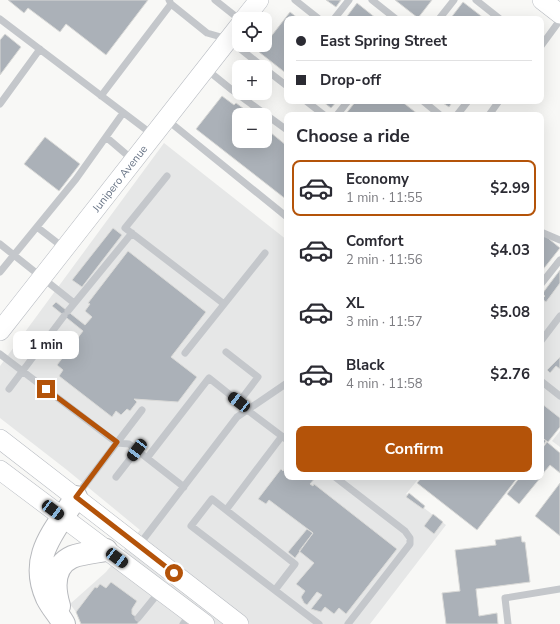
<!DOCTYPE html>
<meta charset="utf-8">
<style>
body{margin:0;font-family:"Nunito Sans",sans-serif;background:#f2f2f3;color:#2b2b33;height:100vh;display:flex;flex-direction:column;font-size:15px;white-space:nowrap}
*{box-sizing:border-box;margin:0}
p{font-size:13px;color:#7c7c81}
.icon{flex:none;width:22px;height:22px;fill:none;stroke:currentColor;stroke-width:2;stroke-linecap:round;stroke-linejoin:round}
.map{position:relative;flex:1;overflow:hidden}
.details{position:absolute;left:284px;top:112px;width:260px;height:368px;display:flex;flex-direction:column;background:#fff;border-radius:8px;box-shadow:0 4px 16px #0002}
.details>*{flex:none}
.hud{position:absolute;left:284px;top:16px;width:260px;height:88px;border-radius:8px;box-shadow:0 4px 16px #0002;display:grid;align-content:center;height:88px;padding:0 12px;background:#fff}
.tools{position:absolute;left:232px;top:12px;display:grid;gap:8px}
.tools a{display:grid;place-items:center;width:40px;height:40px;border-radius:8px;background:#fff;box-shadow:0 4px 16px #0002;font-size:20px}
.end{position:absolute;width:18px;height:18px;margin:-9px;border:5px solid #b45309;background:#fff;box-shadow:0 0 0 2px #fff}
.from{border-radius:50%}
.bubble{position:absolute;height:28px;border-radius:8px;background:#fff;box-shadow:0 4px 16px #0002;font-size:13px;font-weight:700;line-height:28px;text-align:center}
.car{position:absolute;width:12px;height:24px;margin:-12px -6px;border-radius:5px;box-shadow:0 0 3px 1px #0007;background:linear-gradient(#222 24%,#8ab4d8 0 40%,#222 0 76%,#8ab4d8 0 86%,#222 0)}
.hud b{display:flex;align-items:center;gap:14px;height:38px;font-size:15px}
.hud b+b{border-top:1px solid #e1e1e2}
.hud i{width:10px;height:10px;background:#2b2b33}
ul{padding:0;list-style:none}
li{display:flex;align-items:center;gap:12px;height:56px;margin:0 8px 6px;padding:0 4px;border:2px solid transparent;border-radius:8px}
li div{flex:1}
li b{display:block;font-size:15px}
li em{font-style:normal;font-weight:700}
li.selected{border-color:#b45309}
li>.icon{width:36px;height:36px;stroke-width:1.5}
h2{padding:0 12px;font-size:18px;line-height:48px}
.cta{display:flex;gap:8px;margin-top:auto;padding:8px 12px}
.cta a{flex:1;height:46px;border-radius:8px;background:#b45309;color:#fff;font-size:16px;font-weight:700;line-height:46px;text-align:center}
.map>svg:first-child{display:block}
</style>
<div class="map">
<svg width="560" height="624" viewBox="0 0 560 624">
<rect width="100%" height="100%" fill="#f8f8f6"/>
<path fill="#e6e7e7" d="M164,143l123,97v237h133l-14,17 40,31 -76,99h-285l-15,-20 36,-32 34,-42 -73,-60 -67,-52v-52z
M560,278v141l-19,-14v-101z
M560,431v16l-8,-6z"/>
<path fill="#abb1b8" stroke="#dadad8" d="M8,0h140l-42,55 -40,-31 -6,8 -32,-24 -4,5z
M326,0h15l-5,7z
M395,0h37l-14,18z
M463,2l22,17h-35z
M357,3l20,16h-32z
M290,12l9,7h-12v55l-28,-22z
M5,34l16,13 -21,28v-35z
M222,96l12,9 2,-2 16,12h-13v26h26v-13l22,18v54l-91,-71z
M322,101h15l-6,7z
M356,101h45l18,14h-74z
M440,101h13l-4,6z
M45,137l35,27 -21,27 -35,-27z
M113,228l9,7 -40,52 -10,-7z
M543,234l17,14 -19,24v-36z
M128,251l78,61 -35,45 26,20 -19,25 -44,-3 3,3 -7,9 -3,-2 -6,6 -5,-4 -4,6 -53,-41 4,-6 -6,-5 26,-34 -31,-25 4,-4 29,23 7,-8 -7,-6 5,-7 -2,-1z
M560,270v13l-14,19 -4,-3 3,-3 -3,-2z
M560,357v12l-4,-3 -6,7 -3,-3z
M541,403l19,15v9l-12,15 -7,-5z
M541,437l5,4 -5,7z
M547,442l13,11v20l-10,-8 -9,11v-26z
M287,466v11h29l-6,7 3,2 1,-2 83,65 -51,65 -7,-6 -5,6 -9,-7 -4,5 -10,-3 11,-14 -5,-3 -10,13 -3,-2 -3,-6 4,-6 -9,-7 18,-21 -15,-12 14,-18 -44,-33 -3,4 -8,-5 23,-30 2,2z
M422,477h96l-41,53 -60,-47z
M520,477h21l-22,27 -12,-10z
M560,483v53l-25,-20z
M409,493l16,13 -2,3 -17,-12z
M433,514l10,8 -9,12 -10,-8z
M307,529l6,4 -18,25 -7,-6z
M521,536l1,6h3l5,40 -54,7 3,27 18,-3 1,11h-52l-4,-31 18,-2 -5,-41 41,-5 -1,-5z
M111,582l26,19 -5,8v5l8,6 -3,4h-56l-5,-12 19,-25 2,1 3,-4 6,4z"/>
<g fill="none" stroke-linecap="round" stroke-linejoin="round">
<g stroke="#b8bcc2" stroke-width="20">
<g id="secondary">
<path d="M542,0l18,14"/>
<path d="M244,19l15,-19"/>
<path id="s1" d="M0,331l239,-305"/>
<path d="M0,439l239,185"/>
<path d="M0,470l205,154"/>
</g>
</g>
<g stroke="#b7b9bd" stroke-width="24">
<path id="highway" d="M59,606c-5,-17 -7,-40 13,-49 10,-4 23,-5 34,-7
M64,624c-5,-9 -12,-16 -17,-26 -19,-42 8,-67 29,-101"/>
</g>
<path stroke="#c4c7cb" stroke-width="7" d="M169,0l2,4 36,29 21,6 35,28
M215,0l24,19
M295,0l24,19
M372,0l24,19
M476,0l24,19
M0,19l153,116
M334,19l15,-19
M439,19l15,-19
M541,46l19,-26
M206,69l26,21 55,40
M265,69l22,17
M101,96l70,-92
M306,101l18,14
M423,101l17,14
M0,104l40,-55
M337,115l11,-14
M457,115l11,-14
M489,115l10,-14
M166,119l121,98
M106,137l27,23
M167,176l-42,52 99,76
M37,227l27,21
M541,232l19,8
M0,244l74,59
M0,272l76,-93 47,-66
M541,284l19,-24
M68,311l64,-78
M541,341l19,-25
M185,353l80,-100
M0,354l117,89 12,1 55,43
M541,381l19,15
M9,389l55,-73
M246,409l41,31
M147,458l62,-80 30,24 19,-25 -32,-25
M116,477l21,-27
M335,477l70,54 5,7v6l-62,80
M77,495l65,-85
M226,510l56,-74
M139,545l98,-128 50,-34
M275,590l20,-26 -83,-65 -21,27 128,98
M138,618l22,-27
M183,624l8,-11
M508,624l-3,-26 55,-9"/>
<use href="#secondary" stroke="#fff" stroke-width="19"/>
<use href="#highway" stroke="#fff" stroke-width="22"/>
</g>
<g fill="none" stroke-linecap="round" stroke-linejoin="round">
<path stroke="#b45309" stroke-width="5" d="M46,389l71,53 -41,55 98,76"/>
</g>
<g text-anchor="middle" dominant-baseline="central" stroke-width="4" stroke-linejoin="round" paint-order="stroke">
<g font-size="11" fill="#687486" stroke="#fff">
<text stroke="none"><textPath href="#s1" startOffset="194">Junipero Avenue</textPath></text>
</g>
</g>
</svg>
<div class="tools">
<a><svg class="icon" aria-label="locate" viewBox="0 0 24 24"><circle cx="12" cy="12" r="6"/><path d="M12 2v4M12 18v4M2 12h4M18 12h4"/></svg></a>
<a>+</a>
<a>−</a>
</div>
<i class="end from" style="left:174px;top:573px"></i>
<i class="end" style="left:46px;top:389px"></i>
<div class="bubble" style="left:13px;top:331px;width:66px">1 min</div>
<i class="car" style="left:239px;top:402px;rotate:308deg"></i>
<i class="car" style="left:137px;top:450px;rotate:217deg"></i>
<i class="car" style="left:53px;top:510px;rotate:127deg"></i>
<i class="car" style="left:117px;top:558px;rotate:127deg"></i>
<div class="hud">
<b><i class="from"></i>East Spring Street</b>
<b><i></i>Drop-off</b>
</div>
<section class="details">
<h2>Choose a ride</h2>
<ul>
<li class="selected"><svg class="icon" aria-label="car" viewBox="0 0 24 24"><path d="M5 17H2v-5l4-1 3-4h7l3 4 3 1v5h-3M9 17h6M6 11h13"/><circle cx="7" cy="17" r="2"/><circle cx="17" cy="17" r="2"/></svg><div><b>Economy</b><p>1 min · 11:55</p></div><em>$2.99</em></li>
<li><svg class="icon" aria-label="car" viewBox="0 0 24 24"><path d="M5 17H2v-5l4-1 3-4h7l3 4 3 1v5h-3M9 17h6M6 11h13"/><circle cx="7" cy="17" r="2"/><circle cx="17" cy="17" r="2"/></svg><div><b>Comfort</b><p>2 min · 11:56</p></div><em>$4.03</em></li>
<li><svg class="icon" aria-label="car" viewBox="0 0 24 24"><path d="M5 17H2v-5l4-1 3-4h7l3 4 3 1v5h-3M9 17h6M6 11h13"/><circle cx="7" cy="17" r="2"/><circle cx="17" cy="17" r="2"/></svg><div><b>XL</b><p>3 min · 11:57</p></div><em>$5.08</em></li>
<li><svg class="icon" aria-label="car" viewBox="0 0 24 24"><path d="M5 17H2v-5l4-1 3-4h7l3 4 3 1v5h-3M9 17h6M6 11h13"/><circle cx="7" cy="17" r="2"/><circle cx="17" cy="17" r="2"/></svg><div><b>Black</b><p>4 min · 11:58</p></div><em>$2.76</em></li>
</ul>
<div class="cta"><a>Confirm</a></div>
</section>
</div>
